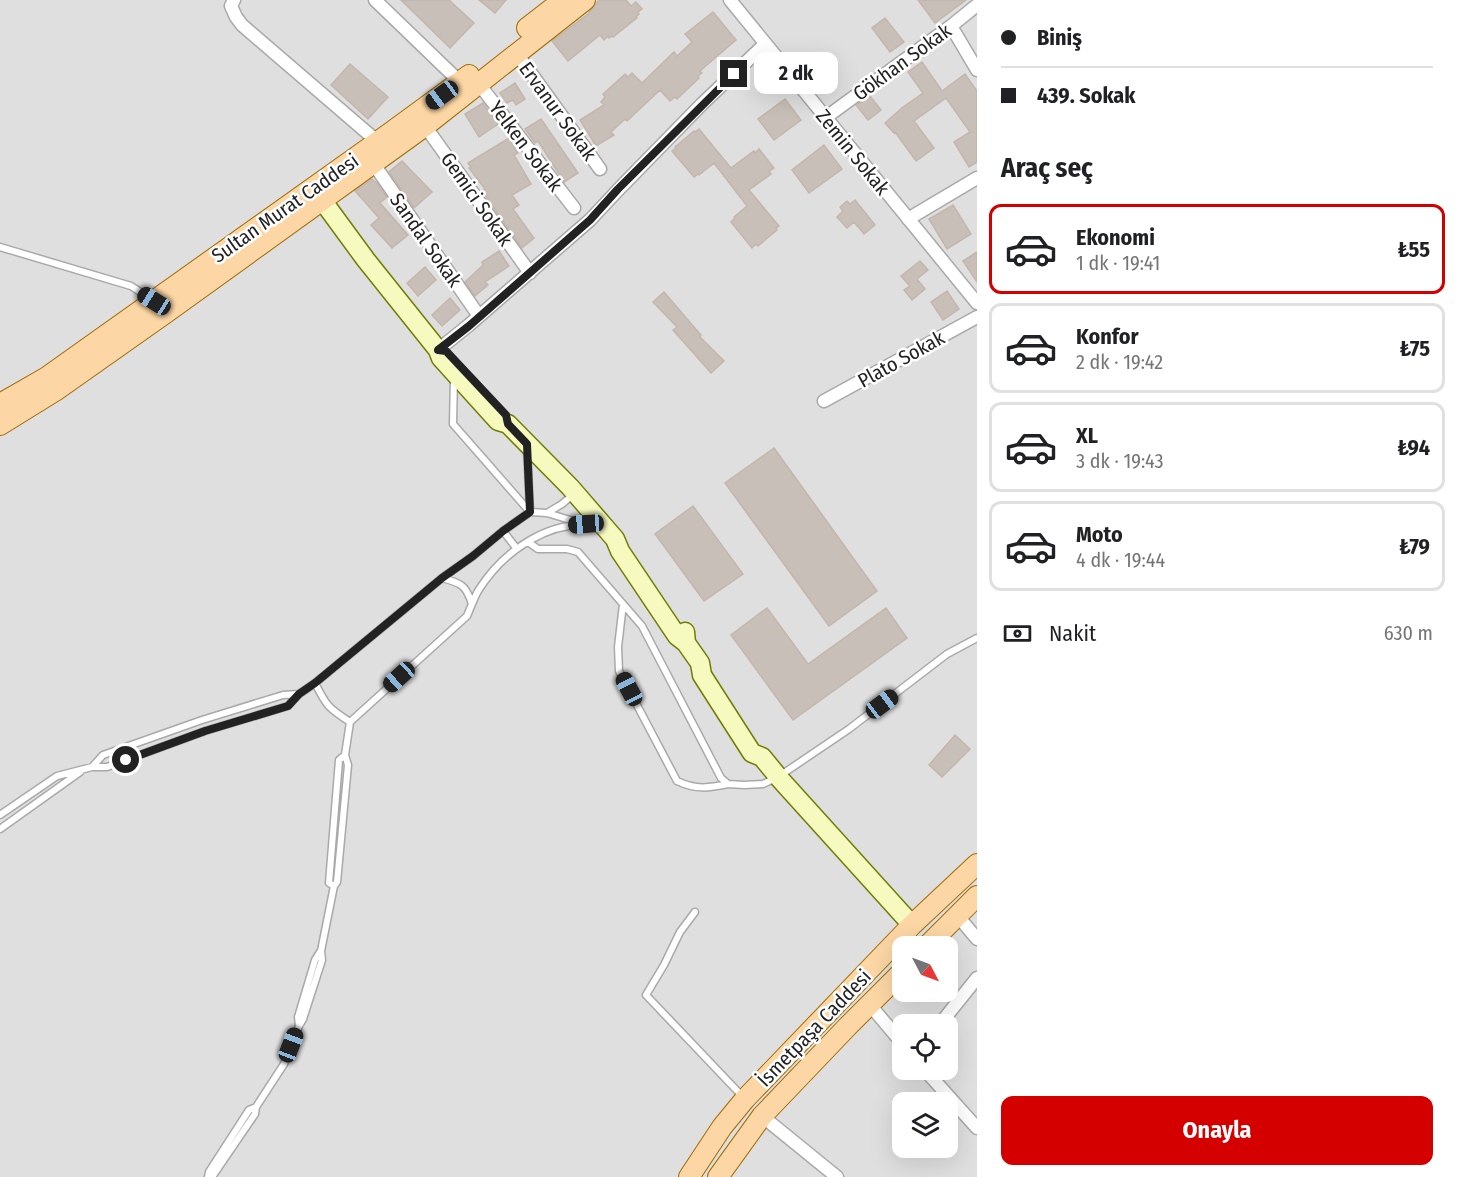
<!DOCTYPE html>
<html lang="tr">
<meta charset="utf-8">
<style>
body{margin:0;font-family:"Fira Sans Condensed",sans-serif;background:#f2f2f2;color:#202124;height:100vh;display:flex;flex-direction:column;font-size:22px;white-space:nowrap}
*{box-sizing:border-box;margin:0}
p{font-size:20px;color:#757577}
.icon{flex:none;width:33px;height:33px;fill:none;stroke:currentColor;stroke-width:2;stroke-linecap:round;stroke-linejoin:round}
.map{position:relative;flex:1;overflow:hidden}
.details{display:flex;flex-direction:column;background:#fff;width:480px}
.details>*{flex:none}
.hud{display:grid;align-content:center;height:132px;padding:0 24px;background:#fff}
.needle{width:39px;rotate:131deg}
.controls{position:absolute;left:892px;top:936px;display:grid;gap:12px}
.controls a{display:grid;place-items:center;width:66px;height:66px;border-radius:12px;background:#fff;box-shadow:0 6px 24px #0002;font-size:30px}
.end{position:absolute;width:27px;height:27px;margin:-14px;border:8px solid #222;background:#fff;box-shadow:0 0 0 3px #fff}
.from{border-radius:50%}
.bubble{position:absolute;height:42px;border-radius:12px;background:#fff;box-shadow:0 6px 24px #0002;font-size:20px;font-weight:700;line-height:42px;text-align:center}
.car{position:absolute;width:18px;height:36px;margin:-18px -9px;border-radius:8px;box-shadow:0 0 4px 2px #0007;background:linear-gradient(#222 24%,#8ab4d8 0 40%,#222 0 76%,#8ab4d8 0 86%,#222 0)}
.hud b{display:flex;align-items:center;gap:21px;height:57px;font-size:22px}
.hud b+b{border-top:2px solid #e0e0e0}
.hud i{width:15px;height:15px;background:#202124}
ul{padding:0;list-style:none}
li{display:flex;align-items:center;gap:18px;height:90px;margin:0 12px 9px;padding:0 12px;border:3px solid #e0e0e0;border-radius:12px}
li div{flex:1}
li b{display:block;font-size:22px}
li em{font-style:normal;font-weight:700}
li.selected{border-color:#d40000}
li>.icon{width:54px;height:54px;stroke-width:1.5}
h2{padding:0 24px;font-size:27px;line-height:72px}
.pay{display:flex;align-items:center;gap:15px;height:66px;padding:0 24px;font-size:22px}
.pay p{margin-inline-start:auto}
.action{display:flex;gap:12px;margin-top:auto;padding:12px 24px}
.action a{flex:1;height:69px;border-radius:12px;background:#d40000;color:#fff;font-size:24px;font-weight:700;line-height:69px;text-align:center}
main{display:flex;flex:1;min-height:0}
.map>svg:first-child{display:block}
</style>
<main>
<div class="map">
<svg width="977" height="1177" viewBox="0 0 977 1177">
<rect width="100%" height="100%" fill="#f2efe9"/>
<path fill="#e0dfdf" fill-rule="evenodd" d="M0,0h977v1177h-977zM903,946h45v46h-45zM903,1024h45v46h-45zM903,1102h45v46h-45z"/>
<path fill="#c7bfb8" stroke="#c4b6ab" stroke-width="1.5" d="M401,0h48l25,23 -24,25z
M479,0h27l-11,13z
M599,0h27l5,6 5,-4 6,7 -4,3 1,2 -3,3 1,1 -24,19 -1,-1 -3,2 -1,-2 -4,4 -4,-5 -32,26 -16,-20 36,-27z
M918,0h48l-31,23z
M713,12l23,28 -36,31 2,2 -4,3 1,2 -22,21 -2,-2 -5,4 -10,-11 -33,31 -2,-2 -14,13 3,3 -18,11 -16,-26 24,-15 -3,-3 4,-5 -2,-3 22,-20 3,3 4,-4 10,10 32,-31 3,4 15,-14 -7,-8z
M885,18l19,24 -14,10 -18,-24z
M922,62l20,29 23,-17 12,17v71l-8,5 -15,-25 16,-10 -24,-34 -32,23 20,27 -18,13 -21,-29 -1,1 -9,-10 18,-16 20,-14 -15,-21z
M350,64l38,33 -20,22 -37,-34z
M515,83l10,16 -9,6 -3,-5 -6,3 -7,-10z
M870,96l11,14 -13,10 -12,-15z
M785,99l16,21 -27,20 -16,-21z
M483,103l15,21 -19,13 -14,-23z
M541,119l37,54 -14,9 -26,-41 -3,2 -10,-14z
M699,129l32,39 23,-17 1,2 4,-4 15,19 -5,3 2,3 -22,16 30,36 -3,2 1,2 -19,16 -2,-2 -4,4 -21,-26 4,-4 -1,-1 13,-11 -33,-43 -15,12 -1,-1 -4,3 -22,-26 4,-3 -1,-1 19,-16 1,1z
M509,138l9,15 -4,2 17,29 -19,11 7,10 -6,4 21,29 -12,10 -40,-57 3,-2 -16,-21 2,-1 -3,-4z
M824,145l18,24 -33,24 -17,-23z
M402,161l30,31 -18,16 -25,-36z
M372,179l5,4 10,14 -7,6 28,32 -16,13 -21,-23 8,-7 -24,-27z
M855,200l20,25 -11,9 -10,-12 -7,6 -10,-11 6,-6 -3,-4 7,-6 3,3z
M953,205l18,29 -24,15 -18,-30z
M499,251l10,15 -24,16 3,3 -13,11 -10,-14 18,-17 -1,-3z
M977,252v30l-14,-21z
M920,261l8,9 -11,9 8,10 -13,11 -8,-10 6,-4 -9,-10z
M425,267l11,13 -18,16 -11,-13z
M947,291l12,18 -16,11 -12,-18z
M664,292l37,43 -1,2 24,24 -13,12 -38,-43 4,-3 -24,-25z
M450,298l10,12 -18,16 -10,-11z
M774,448l103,143 -48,35 -104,-143z
M693,506l50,68 -39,27 -49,-67z
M767,608l41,56 78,-56 21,30 -114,82 -62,-85z
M955,735l15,14 -28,28 -13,-12z"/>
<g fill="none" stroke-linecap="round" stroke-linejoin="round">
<g stroke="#a9a9a9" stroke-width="9">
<path id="lane" d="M0,247l131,39 20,13
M454,377l-1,47 77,88 17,1 33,10
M547,513l15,-9 12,-10
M528,542l10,7h29l11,3 64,74 79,152 7,6 16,1 19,-1 15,-7 71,-48 98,-75 30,-16
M517,549l-14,-18 27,-19 -3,-64
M442,578l31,-22 30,-25
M623,604l-5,43 1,24 58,110c19,9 32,7 51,3
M315,683l127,-105c19,5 24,7 30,26
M92,767l11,-12 99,-35 81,-25 16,-1
M0,815l57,-39 35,-9h15l98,-36 83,-25 11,-12 16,-11c11,22 13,25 35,39
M0,829l80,-57
M334,886l-5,-3 10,-123 6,-5
M695,912l-15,20 -16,33 -18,30 97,102
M299,1026l-1,-9 17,-57 5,-8
M208,1177l1,-5 40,-62 7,-3
M211,1177h1l43,-63 1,-7 28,-43 15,-38 4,-7 19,-59 -1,-9 13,-65 3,-4 11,-117 -3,-10 5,-33 117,-106c4,-9 7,-18 11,-25 25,-40 72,-73 120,-65"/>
</g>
<g stroke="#a9a9a9" stroke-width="15">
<path id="street" d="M234,0l-3,6 5,11 6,8 136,117
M375,0l85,82
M730,0l247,303
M951,26l26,44
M517,54l83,115
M479,84l95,124
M825,118l126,-92 26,-21
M425,126l105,147
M373,163l106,153
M908,219l69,-41
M438,350l31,-25 121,-105 28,-30 84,-86 63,-60
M824,401l153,-84
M957,915l20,24
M870,1005l33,39
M940,1024l37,-46
M925,1070l52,58
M762,1116l75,61"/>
</g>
<g stroke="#707d05" stroke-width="21">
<path id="secondary" d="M322,200l44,60 72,90 3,8 57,63 10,3 62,63 45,52 5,12 57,85 9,7
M685,632l1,11 14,20 2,12 50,78 10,4 18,22 132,146"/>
</g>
<g stroke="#a06b00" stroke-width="22">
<path id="primary" d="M527,28l36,-28
M0,404l47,-27 343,-244 79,-58
M0,425l55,-34 112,-79 258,-186 160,-126
M927,946l50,-50
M689,1177l33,-50 23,-28 167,-174 65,-61
M718,1177l44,-61 86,-90 55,-55"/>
</g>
<use href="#lane" stroke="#fff" stroke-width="6"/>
<use href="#street" stroke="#fff" stroke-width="12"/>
<use href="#secondary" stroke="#f7fabf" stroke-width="18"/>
<use href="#primary" stroke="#fcd6a4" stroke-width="20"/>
</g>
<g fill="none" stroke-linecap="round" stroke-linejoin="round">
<path stroke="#222" stroke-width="8" d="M126,760l79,-29 83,-25 11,-12 16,-11 127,-105 31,-22 30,-25 27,-19 -3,-68 -19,-20 -2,-9 -60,-64 -8,-1 31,-24 121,-106 28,-31 116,-115"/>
</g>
<g text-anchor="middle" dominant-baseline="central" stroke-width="5" stroke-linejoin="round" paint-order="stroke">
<g font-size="20" fill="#222" stroke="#fff">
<text transform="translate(902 62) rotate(-36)">Gökhan Sokak</text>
<text transform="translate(558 111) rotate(54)">Ervanur Sokak</text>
<text transform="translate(526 146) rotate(53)">Yelken Sokak</text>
<text transform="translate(853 152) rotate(51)">Zemin Sokak</text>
<text transform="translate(477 199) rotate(55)">Gemici Sokak</text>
<text transform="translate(285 208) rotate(-35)">Sultan Murat Caddesi</text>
<text transform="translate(426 240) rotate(55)">Sandal Sokak</text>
<text transform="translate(901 359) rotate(-29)">Plato Sokak</text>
<text transform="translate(814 1028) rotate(-46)">İsmetpaşa Caddesi</text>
</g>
</g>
</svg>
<div class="controls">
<a><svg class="needle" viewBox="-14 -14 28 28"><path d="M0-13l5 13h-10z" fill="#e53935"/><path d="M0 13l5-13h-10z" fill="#757577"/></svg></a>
<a><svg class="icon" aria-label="locate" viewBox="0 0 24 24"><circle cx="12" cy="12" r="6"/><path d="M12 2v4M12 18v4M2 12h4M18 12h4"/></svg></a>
<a><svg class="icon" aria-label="layers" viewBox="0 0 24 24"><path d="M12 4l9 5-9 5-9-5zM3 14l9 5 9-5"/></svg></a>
</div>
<i class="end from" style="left:126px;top:760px"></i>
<i class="end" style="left:734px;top:74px"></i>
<div class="bubble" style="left:754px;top:52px;width:84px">2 dk</div>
<i class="car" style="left:442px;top:95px;rotate:234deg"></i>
<i class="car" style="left:154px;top:301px;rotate:302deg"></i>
<i class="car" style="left:586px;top:524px;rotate:266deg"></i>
<i class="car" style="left:399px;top:677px;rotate:228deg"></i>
<i class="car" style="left:629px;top:689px;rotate:332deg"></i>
<i class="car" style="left:882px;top:704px;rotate:53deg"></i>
<i class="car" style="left:291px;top:1045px;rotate:21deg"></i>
</div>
<section class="details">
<div class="hud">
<b><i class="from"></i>Biniş</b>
<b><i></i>439. Sokak</b>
</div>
<h2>Araç seç</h2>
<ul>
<li class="selected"><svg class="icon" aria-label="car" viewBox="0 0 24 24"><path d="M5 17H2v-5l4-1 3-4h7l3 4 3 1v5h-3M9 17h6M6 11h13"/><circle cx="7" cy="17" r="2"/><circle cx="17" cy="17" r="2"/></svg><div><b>Ekonomi</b><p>1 dk · 19:41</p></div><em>₺55</em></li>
<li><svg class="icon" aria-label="car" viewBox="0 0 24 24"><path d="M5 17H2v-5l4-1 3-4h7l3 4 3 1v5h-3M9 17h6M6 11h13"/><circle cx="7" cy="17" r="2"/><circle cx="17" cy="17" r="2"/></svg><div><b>Konfor</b><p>2 dk · 19:42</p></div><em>₺75</em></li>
<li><svg class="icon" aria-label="car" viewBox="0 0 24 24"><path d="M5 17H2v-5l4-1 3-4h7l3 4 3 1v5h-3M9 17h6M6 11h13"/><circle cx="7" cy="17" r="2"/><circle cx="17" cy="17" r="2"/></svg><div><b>XL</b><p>3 dk · 19:43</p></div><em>₺94</em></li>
<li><svg class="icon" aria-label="car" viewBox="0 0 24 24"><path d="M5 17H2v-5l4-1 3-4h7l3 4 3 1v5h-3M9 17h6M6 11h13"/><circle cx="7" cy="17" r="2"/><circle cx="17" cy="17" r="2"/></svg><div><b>Moto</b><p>4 dk · 19:44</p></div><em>₺79</em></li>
</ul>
<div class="pay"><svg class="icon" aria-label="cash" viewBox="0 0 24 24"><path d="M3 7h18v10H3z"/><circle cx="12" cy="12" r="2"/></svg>Nakit<p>630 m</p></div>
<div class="action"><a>Onayla</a></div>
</section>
</main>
